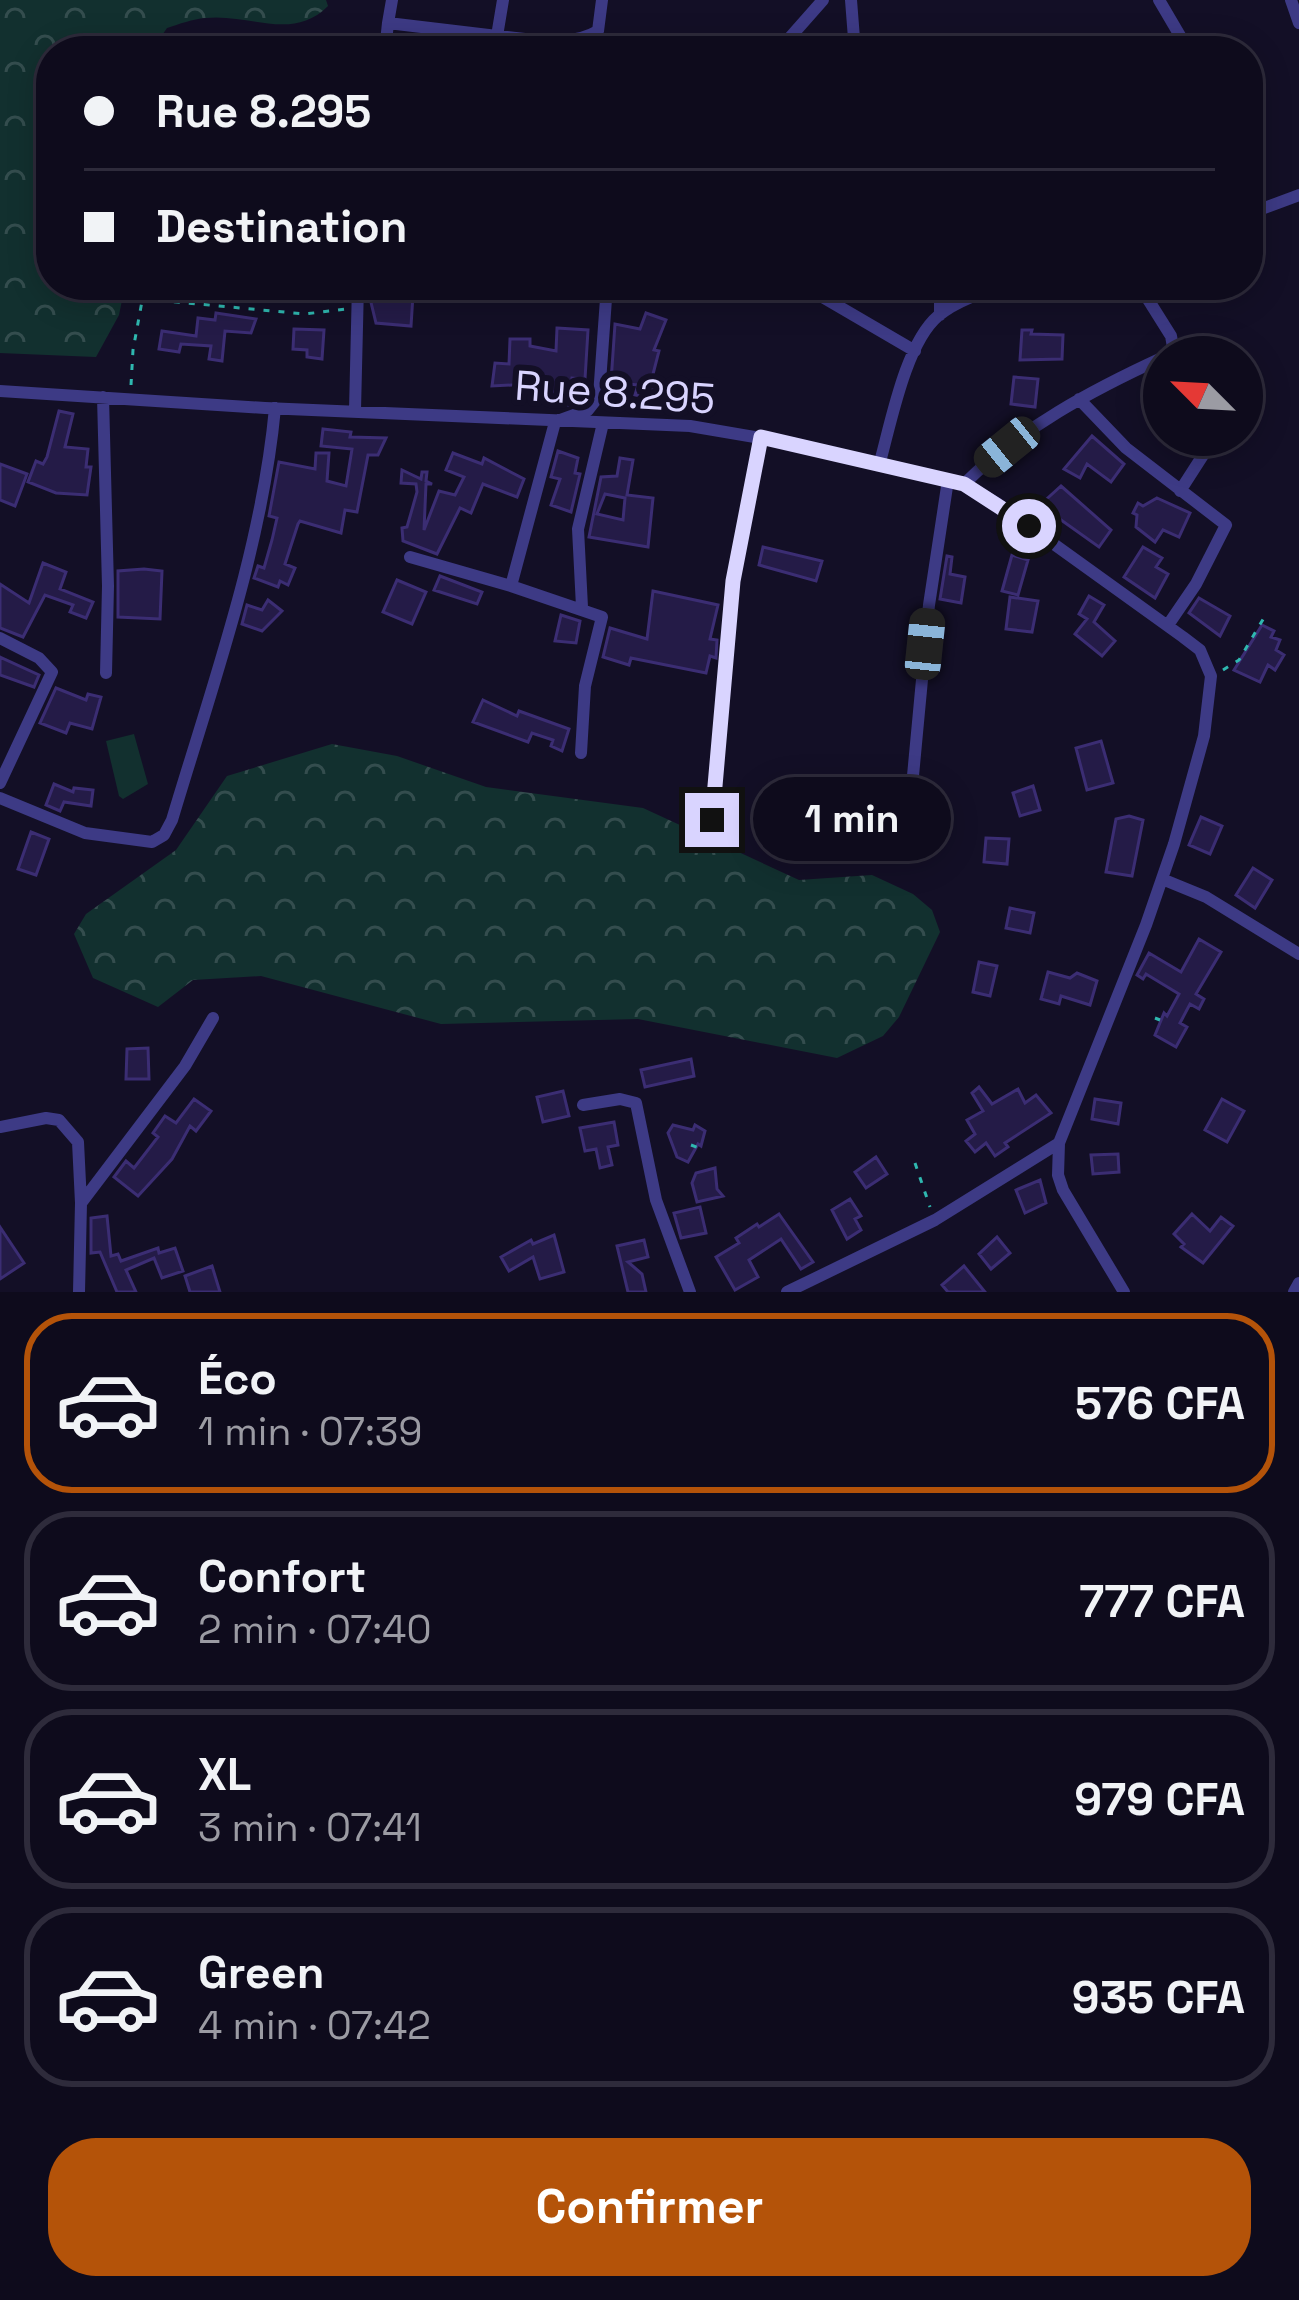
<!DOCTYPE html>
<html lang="fr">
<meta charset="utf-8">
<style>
body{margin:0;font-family:"Space Grotesk",sans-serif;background:#171425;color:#f1f3f6;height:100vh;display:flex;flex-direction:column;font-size:45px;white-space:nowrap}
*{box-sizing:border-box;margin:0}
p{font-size:39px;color:#9b9ba3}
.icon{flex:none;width:66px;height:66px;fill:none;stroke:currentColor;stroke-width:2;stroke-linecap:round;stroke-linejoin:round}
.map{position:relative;height:1292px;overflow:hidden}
.details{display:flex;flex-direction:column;background:#0e0b1c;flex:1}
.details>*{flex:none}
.guide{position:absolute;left:36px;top:36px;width:1227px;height:264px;border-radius:48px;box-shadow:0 6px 30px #0003,0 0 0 3px #2e2b3b;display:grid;align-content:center;height:264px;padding:0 48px;background:#0e0b1c}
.needle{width:78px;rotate:294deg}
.tools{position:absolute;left:1143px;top:336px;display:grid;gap:24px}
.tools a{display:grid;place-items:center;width:120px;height:120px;border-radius:50%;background:#0e0b1c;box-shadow:0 6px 30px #0003,0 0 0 3px #2e2b3b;font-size:60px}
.end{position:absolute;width:54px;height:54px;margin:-27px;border:15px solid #d9d4ff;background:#111;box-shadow:0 0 0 6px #111}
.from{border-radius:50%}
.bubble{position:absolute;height:84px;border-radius:42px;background:#0e0b1c;box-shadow:0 6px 30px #0003,0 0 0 3px #2e2b3b;font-size:39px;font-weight:600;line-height:84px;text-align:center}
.car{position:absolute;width:36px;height:72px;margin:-36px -18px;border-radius:15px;box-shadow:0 0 9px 3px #0007;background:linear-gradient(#222 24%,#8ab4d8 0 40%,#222 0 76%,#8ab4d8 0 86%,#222 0)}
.guide b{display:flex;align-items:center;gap:42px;height:114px;font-size:45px}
.guide b+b{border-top:3px solid #2e2b3b}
.guide i{width:30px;height:30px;background:#f1f3f6}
ul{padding:21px 0 0;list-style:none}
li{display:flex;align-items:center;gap:36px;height:180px;margin:0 24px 18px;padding:0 24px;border:6px solid #2e2b3b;border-radius:48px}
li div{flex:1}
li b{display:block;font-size:45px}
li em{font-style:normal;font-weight:600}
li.active{border-color:#b45309}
li>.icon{width:108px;height:108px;stroke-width:1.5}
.button{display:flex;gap:24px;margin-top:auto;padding:24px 48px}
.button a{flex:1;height:138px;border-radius:48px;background:#b45309;color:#fff;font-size:48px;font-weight:600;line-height:138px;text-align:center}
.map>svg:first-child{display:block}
</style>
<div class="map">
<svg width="1299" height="1292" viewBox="0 0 1299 1292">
<defs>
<pattern id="forest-crowns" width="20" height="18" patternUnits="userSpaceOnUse" patternTransform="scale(3)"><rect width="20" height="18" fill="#12302f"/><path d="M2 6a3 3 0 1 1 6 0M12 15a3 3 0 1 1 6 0" fill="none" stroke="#344d4e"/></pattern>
</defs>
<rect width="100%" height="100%" fill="#130f26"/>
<path fill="#12302f" d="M134,734l14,50 -25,15 -4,-3 -13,-55z"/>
<path fill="url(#forest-crowns)" d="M0,0h326l2,6c-36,36 -78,7 -123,12 -12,1 -26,6 -38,10l-16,23h-100v234h74l-6,30 -23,42 -96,-4z
M332,744l65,12 89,31 157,21 156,72 73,-5 41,19 19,16 8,22 -41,85 -16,19 -46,22 -199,-39 -197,5 -180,-48 -68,4 -35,27 -65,-29 -19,-44 12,-20 90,-64 51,-74z"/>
<path fill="#241b47" stroke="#3b2d73" stroke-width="3" fill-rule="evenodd" d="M368,290l45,5 -2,31 -35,-3z
M216,313l40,6 -5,14 -26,-2 -3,30 -13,-2 2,-13 -30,-2 -2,8 -20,-3 3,-18 34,5 2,-18 17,2z
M646,313l20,7 -12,30 5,1 -7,27 11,3 -5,19 -23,-5 3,-10 -27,-3 4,-58 25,5z
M557,328l31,2 -3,49 -13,-1 -2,27h-14l1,-13 -29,-1 1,-7 -37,2 3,-23 14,1 1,-25h20v7l26,5z
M294,329l30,1 -2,29 -15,-2v-7l-14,-1z
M1022,330h10l-1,4 32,1 -1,24 -42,1z
M1014,377l24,2 -3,28 -24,-3z
M59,411l14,3 -8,33 23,2 -2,18h5l-4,28 -31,-2 -28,-11 8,-21 7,3 4,-7z
M323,429l28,3 -1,5 36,1 -8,17h-10l-11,57 -12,-2 -4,23 -41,-12 -2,3 -13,40 10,4 -7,17 -8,-4 -2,6 -24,-9 4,-12 6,2 8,-28 5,-22 -8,-2 10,-54 36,7 1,-16h13l-2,28 19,5 6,-37 -31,-3z
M1092,436l32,28 -13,18 -24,-18 -7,14 -16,-9z
M558,451l20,7 -3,15 5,1 -9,38 -20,-7 9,-26 -9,-2z
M453,453l29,11 2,-6 40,21 -7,18 -34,-13 -12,29 -11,-5 -23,46 -34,-13 -1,-13 5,-1 10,-35 -1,-8 -15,-1 1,-13 19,9 1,-7h5l-1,9 6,3h-6l-2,46 15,-39 16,4 9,-18 -18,-7z
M620,458l13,2 -6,35 26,3 -5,49 -59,-10 12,-60 16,-1zM605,494l20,4 -2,22 -26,-6z
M0,464l27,10 -12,32 -15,-6z
M1061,486l50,44 -12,17 -59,-42z
M1157,498l33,15 -11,24 -16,-7 -8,12 -19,-15 1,-12 -4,-2 5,-10 5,3z
M763,547l59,14 -6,20 -57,-16z
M1143,547l19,11 -6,9 12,7 -13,24 -31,-21z
M1012,555l16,5 -10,35 -16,-4z
M947,556l5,1 -2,17 15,3 -4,26 -21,-4z
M43,563l23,9 -6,17 33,13 -7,16 -16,-6 3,-7 -28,-10 -22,42 -23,-9v-44l29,19z
M144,569l18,2 -2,48 -42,-2v-46z
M440,576l42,16 -5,12 -43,-14z
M397,580l29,12 -14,32 -29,-12z
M653,591l65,14 -8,34 7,1 -1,18 -6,-2 -4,17 -75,-15 -2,7 -26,-8 7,-29 37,11z
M1089,596l15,9 -10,17 21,19 -13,15 -27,-22 12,-15 -8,-5z
M1010,597l28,4 -6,31 -26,-3z
M1199,598l31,18 -10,20 -31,-23z
M268,600l14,11 -20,20 -20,-7 5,-19 15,5z
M561,615l19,6 -4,22 -21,-2z
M1262,625l12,6 -3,6 9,3 -4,10 8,5 -9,15 -7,-5 -8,17 -26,-12z
M0,657l39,18 -5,12 -34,-12z
M56,688l30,12 2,-6 13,3 -9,32 -22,-6 -4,10 -26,-10z
M483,700l34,16 2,-5 50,18 -7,22 -11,-5 2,-6 -21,-7 -4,9 -55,-20z
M1101,741l12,42 -26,7 -11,-42z
M54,784l19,8 1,-4 19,2 -2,16 -27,-4 -4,9 -14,-6z
M1033,786l7,24 -20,6 -7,-23z
M1129,816l14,4 -11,56 -26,-4 10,-53z
M1201,817l21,9 -12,28 -21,-9z
M31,832l18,7 -13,36 -18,-6z
M986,838l23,1 -2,25 -23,-2z
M1253,868l19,12 -17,28 -19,-13z
M1010,908l24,5 -4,20 -24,-5z
M1199,939l22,13 -25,42 8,5 -5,10 -9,-5 -10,19 7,4 -11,20 -21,-12 9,-22 3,3 12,-22 -33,-20 -3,5 -6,-4 12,-22 32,19z
M979,962l18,4 -7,30 -17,-4z
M1048,972l22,6 7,-5 20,8 -7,24 -29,-9 -2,8 -18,-5z
M148,1048l1,31h-23l1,-30z
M691,1059l3,17 -49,11 -4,-17z
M979,1087l13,17 26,-15 7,14 11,-8 15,18 -46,30 3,4 -13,9 -9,-13 -11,9 -9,-11 9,-7 -8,-14 16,-9 -11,-18z
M563,1091l6,25 -26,6 -6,-25z
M194,1099l17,12 -15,20 -6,-5 -18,33 -34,37 -24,-19 12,-16 8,7 24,-31 -5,-4 12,-17 11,7z
M1095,1099l26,4 -3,21 -26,-5z
M1222,1099l22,12 -17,31 -22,-12z
M614,1122l4,23 -10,2 4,18 -12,3 -4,-19 -11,2 -5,-23z
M673,1125l20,5 2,-5 10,6 -4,15 -3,-2 -10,18 -11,-5 -9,-24z
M1118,1154l1,18 -26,2 -2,-19z
M876,1157l11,17 -21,14 -11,-16z
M715,1168l2,21 6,7 -26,6 -5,-19 4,-10z
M1040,1180l6,23 -21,10 -9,-23z
M850,1199l11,17 -6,3 6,11 -14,9 -15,-29z
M700,1207l6,26 -25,5 -7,-25z
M779,1214l34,48 -12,7 -20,-30 -32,21 9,17 -23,13 -19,-33 23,-14 -3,-5 21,-14 2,3z
M1192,1214l18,17 11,-14 12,9 -30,37 -22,-16 3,-3 -10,-10z
M107,1216l4,40 7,-2 3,7 37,-13 1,5 16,-5 8,23 -21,7 -8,-20 -28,12 10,22h-19l-17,-40 -9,1v-35z
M0,1227l24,36 -24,16z
M554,1235l10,37 -24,7 -7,-22 -24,14 -8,-14 30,-17 2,4z
M997,1237l13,16 -19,16 -12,-15z
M644,1240l4,17 -20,5 14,12 4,18h-18l-11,-46z
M212,1266l8,26h-30l-5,-16z
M964,1266l21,26h-37l-6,-7z"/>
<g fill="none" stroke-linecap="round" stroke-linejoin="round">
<path stroke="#2fb8b0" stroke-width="3" stroke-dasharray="6 9" stroke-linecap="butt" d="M169,51v-2
M144,299l161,15 41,-5
M131,385l2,-35 12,-65
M1223,670l16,-10 26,-44
M1155,1018l5,2
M691,1145l8,3
M915,1163l15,44"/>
<path stroke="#3d3a85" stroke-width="12" d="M851,0l4,51
M1159,0l30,51
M1291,0l8,23
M388,23l4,-23
M385,51l3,-28 109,13 6,-36
M497,51v-15c33,2 71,13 101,-5l4,-31
M778,51l45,-51
M1248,214l51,-19
M802,285l113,66
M940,285v30
M1139,285l32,51 2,11 -9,10
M0,391l265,17 425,18 105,18 169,40 34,20 185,133 17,13 11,26 -7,60 -30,108 -28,81 -87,218 -1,32 5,15 61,102
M103,397l5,189 -2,87
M1079,399l47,49 100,77 -30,59 -28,41
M355,410l3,-125
M880,462c11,-40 26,-119 58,-146 19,-16 46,-24 68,-31
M964,484c57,-56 128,-94 200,-127
M1180,491l36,-56
M410,557l101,29
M582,607l-4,-78 25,-106
M0,638l39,20 13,14 -52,111
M581,753l4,-67 17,-69 -91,-31 44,-164 33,-12 11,-14 8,-111
M0,798l85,35 67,9 12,-7 8,-15c40,-134 90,-272 103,-412
M712,820l21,-239 28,-144
M908,829l21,-224 19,-125
M1162,879l44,18 93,57
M583,1105l37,-6 16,4 20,97 34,92
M0,1127l46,-9 13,2 19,22 3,61 -2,89
M82,1202l103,-136 28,-48
M787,1292l148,-72 124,-77
M1294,1292l5,-9"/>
</g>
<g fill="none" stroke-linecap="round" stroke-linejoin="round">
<path stroke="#d9d4ff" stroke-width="15" d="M712,820l21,-239 28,-144 203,47 65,42"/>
</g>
<g text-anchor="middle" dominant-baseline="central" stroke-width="12" stroke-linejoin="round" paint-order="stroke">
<g font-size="42" fill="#d9d4ff" stroke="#130f26">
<text transform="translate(615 392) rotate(4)">Rue 8.295</text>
</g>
</g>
</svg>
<div class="tools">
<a><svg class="needle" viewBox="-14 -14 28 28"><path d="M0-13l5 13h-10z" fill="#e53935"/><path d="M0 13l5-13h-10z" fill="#9b9ba3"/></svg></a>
</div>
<i class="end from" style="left:1029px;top:526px"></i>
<i class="end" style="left:712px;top:820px"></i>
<div class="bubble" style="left:753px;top:777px;width:198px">1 min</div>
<i class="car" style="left:1007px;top:447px;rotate:231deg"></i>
<i class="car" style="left:925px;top:644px;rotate:6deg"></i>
<div class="guide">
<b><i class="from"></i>Rue 8.295</b>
<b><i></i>Destination</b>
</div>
</div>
<section class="details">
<ul>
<li class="active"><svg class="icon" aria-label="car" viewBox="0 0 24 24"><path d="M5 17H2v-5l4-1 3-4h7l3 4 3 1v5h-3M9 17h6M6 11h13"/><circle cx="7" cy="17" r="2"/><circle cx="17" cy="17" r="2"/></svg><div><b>Éco</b><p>1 min · 07:39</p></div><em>576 CFA</em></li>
<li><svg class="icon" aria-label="car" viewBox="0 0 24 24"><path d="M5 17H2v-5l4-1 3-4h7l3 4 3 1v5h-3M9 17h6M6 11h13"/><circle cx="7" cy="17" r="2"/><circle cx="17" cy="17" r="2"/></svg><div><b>Confort</b><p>2 min · 07:40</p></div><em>777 CFA</em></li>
<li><svg class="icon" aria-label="car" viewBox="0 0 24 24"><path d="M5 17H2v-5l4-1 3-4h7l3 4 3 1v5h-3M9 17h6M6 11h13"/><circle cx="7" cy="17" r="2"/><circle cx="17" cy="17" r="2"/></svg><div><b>XL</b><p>3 min · 07:41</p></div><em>979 CFA</em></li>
<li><svg class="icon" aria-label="car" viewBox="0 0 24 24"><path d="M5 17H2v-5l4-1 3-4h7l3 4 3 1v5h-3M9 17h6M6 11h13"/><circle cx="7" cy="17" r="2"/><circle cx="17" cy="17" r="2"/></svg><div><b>Green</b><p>4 min · 07:42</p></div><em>935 CFA</em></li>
</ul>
<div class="button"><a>Confirmer</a></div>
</section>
